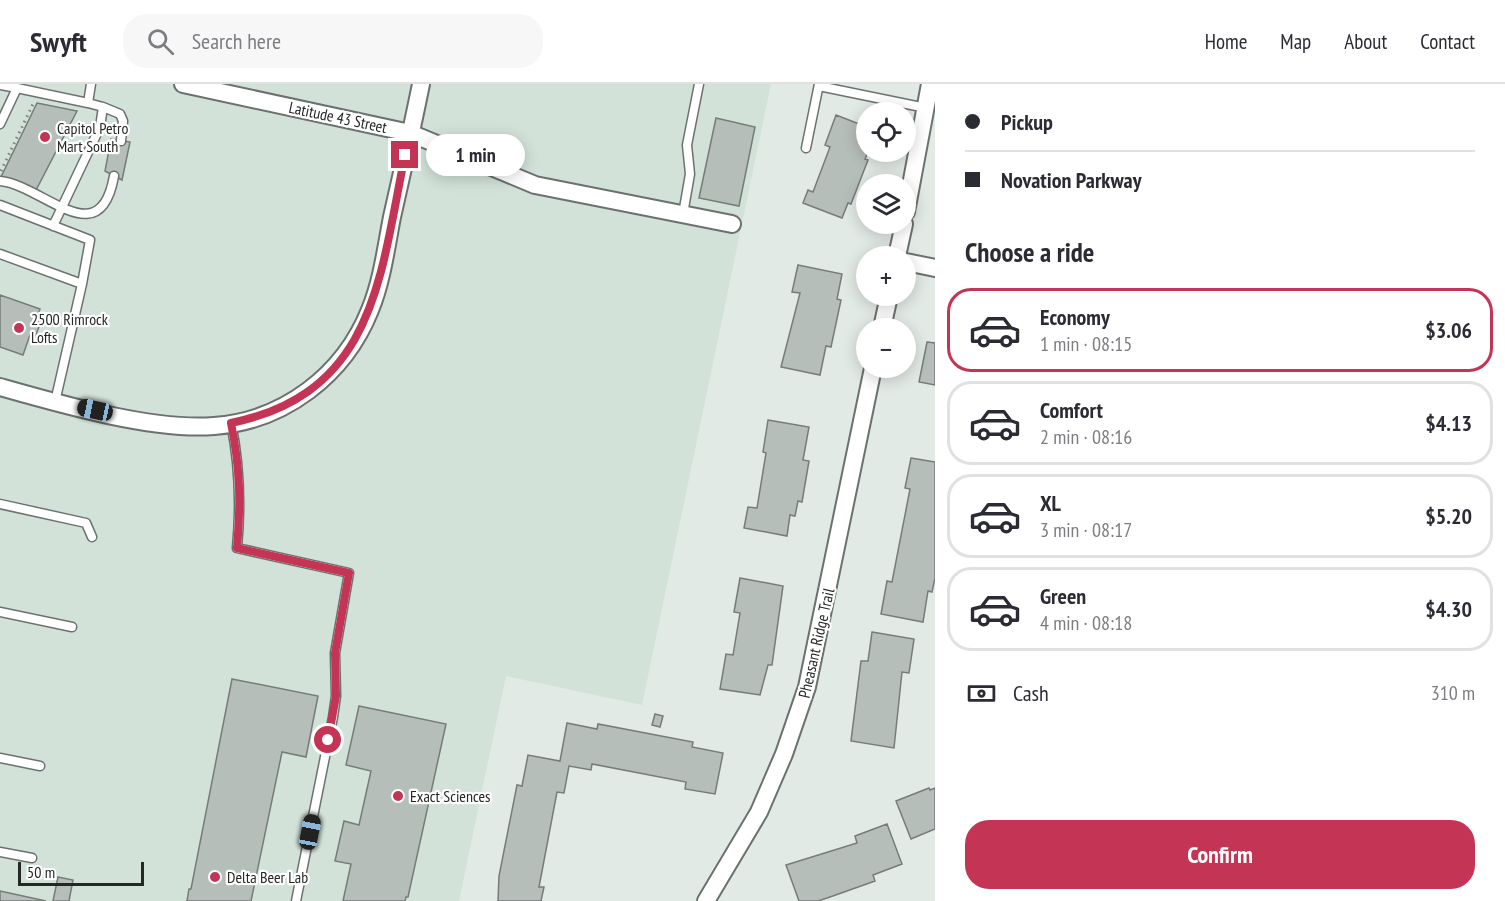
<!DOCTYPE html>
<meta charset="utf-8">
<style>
body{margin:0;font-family:"PT Sans Narrow",sans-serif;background:#f7f7f7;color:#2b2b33;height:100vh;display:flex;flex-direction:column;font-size:22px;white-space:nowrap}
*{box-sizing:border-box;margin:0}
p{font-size:20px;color:#7c7c81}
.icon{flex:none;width:33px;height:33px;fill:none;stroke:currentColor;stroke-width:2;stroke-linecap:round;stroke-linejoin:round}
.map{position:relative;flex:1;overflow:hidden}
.drawer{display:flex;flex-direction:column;background:#fff;width:570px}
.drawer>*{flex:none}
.hud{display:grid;align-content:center;height:132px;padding:0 30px;background:#fff}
.tools{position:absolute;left:856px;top:18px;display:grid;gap:12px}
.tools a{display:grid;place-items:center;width:60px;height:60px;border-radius:50%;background:#fff;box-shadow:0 3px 15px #0003;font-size:30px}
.scale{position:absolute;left:18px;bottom:15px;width:126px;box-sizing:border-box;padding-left:6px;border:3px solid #242726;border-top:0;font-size:16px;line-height:21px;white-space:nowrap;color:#242726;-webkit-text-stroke:4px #fff;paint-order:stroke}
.end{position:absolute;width:27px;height:27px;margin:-14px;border:8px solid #c43555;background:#fff;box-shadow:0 0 0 3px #fff}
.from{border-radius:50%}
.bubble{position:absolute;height:42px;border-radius:21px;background:#fff;box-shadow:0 3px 15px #0003;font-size:20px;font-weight:700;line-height:42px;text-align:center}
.car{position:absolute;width:18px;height:36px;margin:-18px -9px;border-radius:8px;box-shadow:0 0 4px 2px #0007;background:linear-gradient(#222 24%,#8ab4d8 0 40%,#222 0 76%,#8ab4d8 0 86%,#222 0)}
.hud b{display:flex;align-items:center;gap:21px;height:57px;font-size:22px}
.hud b+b{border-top:2px solid #e1e1e2}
.hud i{width:15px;height:15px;background:#2b2b33}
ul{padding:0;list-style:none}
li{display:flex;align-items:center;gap:18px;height:84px;margin:0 12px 9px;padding:0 18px;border:3px solid #e1e1e2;border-radius:24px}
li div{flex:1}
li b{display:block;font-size:22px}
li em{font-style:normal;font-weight:700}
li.current{border-color:#c43555}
li>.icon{width:54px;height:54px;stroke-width:1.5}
h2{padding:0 30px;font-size:27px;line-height:72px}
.pay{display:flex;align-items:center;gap:15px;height:66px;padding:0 30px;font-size:22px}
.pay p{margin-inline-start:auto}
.cta{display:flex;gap:12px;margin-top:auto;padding:12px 30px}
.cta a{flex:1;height:69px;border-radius:24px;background:#c43555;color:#fff;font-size:24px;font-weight:700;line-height:69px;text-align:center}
header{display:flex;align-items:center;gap:36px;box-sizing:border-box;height:84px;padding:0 30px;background:#fff;border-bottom:2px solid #e1e1e2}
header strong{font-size:28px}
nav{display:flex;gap:33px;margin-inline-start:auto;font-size:21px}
.search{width:420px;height:54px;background:#f7f7f7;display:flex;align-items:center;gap:15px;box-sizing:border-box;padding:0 21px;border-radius:24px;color:#7c7c81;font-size:22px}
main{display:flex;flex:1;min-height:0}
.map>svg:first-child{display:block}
</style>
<header>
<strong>Swyft</strong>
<div class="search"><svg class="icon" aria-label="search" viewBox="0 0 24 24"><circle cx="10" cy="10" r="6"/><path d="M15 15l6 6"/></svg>Search here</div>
<nav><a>Home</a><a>Map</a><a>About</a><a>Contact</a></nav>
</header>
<main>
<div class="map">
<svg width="935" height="817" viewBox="0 0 935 817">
<rect width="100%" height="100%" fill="#e2eae6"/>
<path fill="#d2e2d9" d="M0,0h771l-129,621 -136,-29 -47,225h-459z"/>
<path fill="#b6beba" stroke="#757c79" stroke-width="1.5" d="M37,19l40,8 -42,81 -34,-15z
M836,31l31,12 1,25 -3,7 3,1 -17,44 -3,-1 -6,15 -39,-15 5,-13 5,2 17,-45 -5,-2z
M716,34l39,9 -16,79 -40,-8z
M111,55l19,3 -8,38 -17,-9z
M798,181l44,9 -5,25 4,1 -10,47 -5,-1 -6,29 -39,-8 19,-74 -8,-1z
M0,211l40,14 -4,11 5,2 -6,15 -5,-2 -7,20 -23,-8z
M927,258l8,1v42l-16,-3z
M768,336l41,7 -6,33 6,1 -7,41 -4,-1 -3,15 -5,-1 -3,21 -43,-8 4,-21 9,1 9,-55 -3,-1z
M911,374l24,4v116l-3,14 -4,-1 -5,31 -42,-8 6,-33 5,1 18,-93 -5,-1z
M740,494l43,8 -11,79h-4l-8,30 -40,-6 6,-35 7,1 7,-42 -6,-1z
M872,548l42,7 -5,34 -7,-1 -8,76 -43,-7 10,-80h7z
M232,595l86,17 -12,61 -24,-5 -31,149h-64l2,-12h2z
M359,622l87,18 -38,173h-2l-1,4h-62l8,-37 -16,-3 9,-40 15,4 12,-54 -25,-6z
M655,630l8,2 -3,11 -8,-2z
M567,639l30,6 1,-5 95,18 -1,5 31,6 -8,41 -30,-5 1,-7 -94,-18 -1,6 -22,-4 -5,27 -7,-1 -18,95h5l-3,14h-43l1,-25 18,-91 5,1 6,-31 32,6z
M929,704l1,2 5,-2v41l-24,10 -15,-38z
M887,740l15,40 -29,11 2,6 -45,16 -12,4h-19l-13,-36 71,-22 -2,-7z
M58,793l15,3 -4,21h-16z
M0,807l46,10h-46z"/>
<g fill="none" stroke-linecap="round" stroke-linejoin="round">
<g stroke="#6b726e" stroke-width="11">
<path id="lane" d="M0,1l17,3
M819,2l107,22
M103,23l17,7 3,7 -2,20
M0,40l17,-36 71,15 3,-19
M806,64l13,-64
M0,97c43,4 100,75 114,-5
M0,121l90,35 -8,44
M683,130l7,-40 -3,-29 12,-61
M53,142l47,-99 3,-20 -15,-4
M0,170l82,30 -27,118
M231,339c9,43 10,82 6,125l112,25 -14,80 1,43 -3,21 -37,184
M0,420l86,19 6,14
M0,528l72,15
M0,674l40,8
M0,768l32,6"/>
</g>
<g stroke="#6b726e" stroke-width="20">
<path id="street" d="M183,0l227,49 125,52 197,39
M906,128l24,-128
M897,172l7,-32
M906,178l29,6
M882,244l7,-32
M0,303c60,17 153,44 214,39 70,-5 130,-51 156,-116 12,-29 16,-62 22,-93 10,-44 20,-88 29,-133
M706,817l53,-89 25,-58 23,-67 66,-319"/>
</g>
<path stroke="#7a807d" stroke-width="3" stroke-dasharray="1.5 4.5" stroke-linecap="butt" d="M1,87l32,-67"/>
<use href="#lane" stroke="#fff" stroke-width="8"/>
<use href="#street" stroke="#fff" stroke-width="16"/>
</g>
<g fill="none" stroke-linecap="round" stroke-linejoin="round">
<path stroke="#c43555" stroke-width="8" d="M328,656l8,-44 -1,-43 14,-80 -112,-25c4,-45 3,-81 -6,-125 145,-30 149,-147 174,-268"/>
</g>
<g fill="#c43555" stroke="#fff" stroke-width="2">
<circle cx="45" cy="53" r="6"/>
<circle cx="19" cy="244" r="6"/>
<circle cx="398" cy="712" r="6"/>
<circle cx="215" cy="793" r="6"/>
</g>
<g text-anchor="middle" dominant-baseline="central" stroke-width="4.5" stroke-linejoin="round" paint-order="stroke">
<g font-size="16" fill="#242726" stroke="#fff">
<text transform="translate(338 33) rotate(12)">Latitude 43 Street</text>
<text transform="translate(816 559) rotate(-77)">Pheasant Ridge Trail</text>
</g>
<g font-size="16" fill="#242726" stroke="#fff" text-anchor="start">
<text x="57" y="44">Capitol Petro<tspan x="57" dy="18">Mart South</tspan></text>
<text x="31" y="235">2500 Rimrock<tspan x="31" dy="18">Lofts</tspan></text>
<text x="410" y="712">Exact Sciences</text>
<text x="227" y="793">Delta Beer Lab</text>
</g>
</g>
</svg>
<div class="tools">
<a><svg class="icon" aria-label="locate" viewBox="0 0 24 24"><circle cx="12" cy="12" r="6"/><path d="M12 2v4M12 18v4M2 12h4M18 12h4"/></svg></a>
<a><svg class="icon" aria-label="layers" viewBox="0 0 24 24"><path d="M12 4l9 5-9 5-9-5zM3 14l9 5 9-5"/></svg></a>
<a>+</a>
<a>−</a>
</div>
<div class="scale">50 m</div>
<i class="end from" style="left:328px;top:656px"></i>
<i class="end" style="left:405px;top:71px"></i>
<div class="bubble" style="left:426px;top:50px;width:99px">1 min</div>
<i class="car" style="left:95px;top:326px;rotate:282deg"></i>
<i class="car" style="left:310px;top:748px;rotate:11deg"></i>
</div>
<section class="drawer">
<div class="hud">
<b><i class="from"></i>Pickup</b>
<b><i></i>Novation Parkway</b>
</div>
<h2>Choose a ride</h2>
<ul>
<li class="current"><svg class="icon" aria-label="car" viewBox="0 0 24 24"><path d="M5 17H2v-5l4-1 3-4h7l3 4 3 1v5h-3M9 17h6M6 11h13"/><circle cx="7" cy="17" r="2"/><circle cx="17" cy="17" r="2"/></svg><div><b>Economy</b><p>1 min · 08:15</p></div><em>$3.06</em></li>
<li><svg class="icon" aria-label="car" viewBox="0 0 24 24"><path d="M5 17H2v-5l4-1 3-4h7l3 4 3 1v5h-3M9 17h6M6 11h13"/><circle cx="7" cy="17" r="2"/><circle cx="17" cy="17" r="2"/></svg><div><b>Comfort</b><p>2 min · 08:16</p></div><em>$4.13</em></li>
<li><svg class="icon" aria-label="car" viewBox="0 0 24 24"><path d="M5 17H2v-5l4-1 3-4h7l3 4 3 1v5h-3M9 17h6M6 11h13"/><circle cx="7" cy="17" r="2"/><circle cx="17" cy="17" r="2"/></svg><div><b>XL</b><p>3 min · 08:17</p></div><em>$5.20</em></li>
<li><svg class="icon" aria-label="car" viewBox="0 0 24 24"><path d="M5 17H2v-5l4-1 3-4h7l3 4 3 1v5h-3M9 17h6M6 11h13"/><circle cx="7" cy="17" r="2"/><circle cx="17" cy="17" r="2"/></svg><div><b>Green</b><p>4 min · 08:18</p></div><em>$4.30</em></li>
</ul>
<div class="pay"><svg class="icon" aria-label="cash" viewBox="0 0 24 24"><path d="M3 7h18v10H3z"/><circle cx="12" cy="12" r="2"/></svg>Cash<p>310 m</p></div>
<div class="cta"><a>Confirm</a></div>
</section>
</main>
